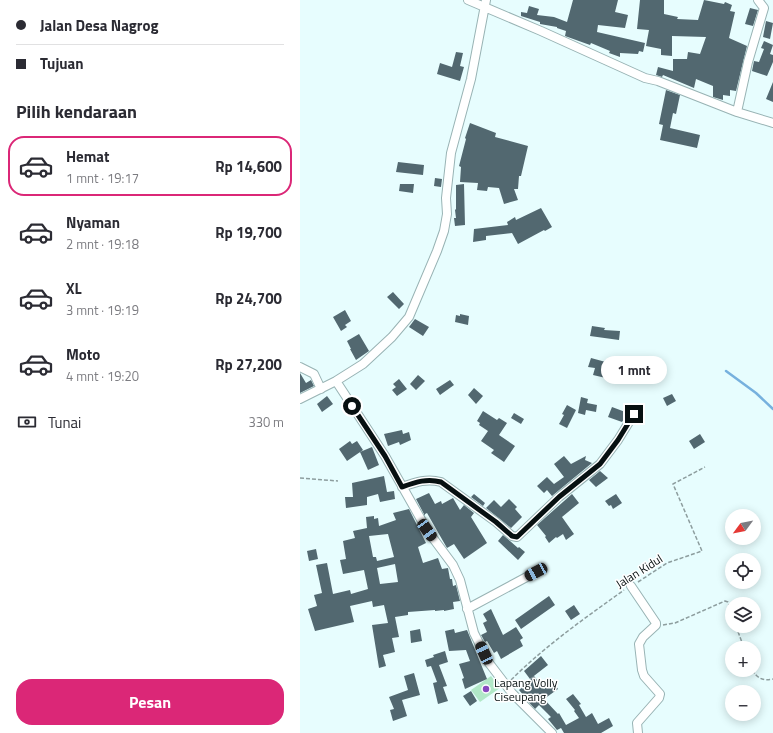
<!DOCTYPE html>
<html lang="id">
<meta charset="utf-8">
<style>
body{margin:0;font-family:"Titillium Web",sans-serif;background:#f7f7f7;color:#2b2b33;height:100vh;display:flex;flex-direction:column;font-size:15px;white-space:nowrap}
*{box-sizing:border-box;margin:0}
p{font-size:13px;color:#7c7c81}
.icon{flex:none;width:22px;height:22px;fill:none;stroke:currentColor;stroke-width:2;stroke-linecap:round;stroke-linejoin:round}
.map{position:relative;flex:1;overflow:hidden}
.drawer{display:flex;flex-direction:column;background:#fff;width:300px}
.drawer>*{flex:none}
.hud{display:grid;align-content:center;height:88px;padding:0 16px;background:#fff}
.needle{width:26px;rotate:238deg}
.buttons{position:absolute;left:425px;top:509px;display:grid;gap:8px}
.buttons a{display:grid;place-items:center;width:36px;height:36px;border-radius:50%;background:#fff;box-shadow:0 2px 10px #0003;font-size:20px}
.end{position:absolute;width:18px;height:18px;margin:-9px;border:5px solid #071011;background:#fff;box-shadow:0 0 0 2px #fff}
.from{border-radius:50%}
.bubble{position:absolute;height:28px;border-radius:14px;background:#fff;box-shadow:0 2px 10px #0003;font-size:13px;font-weight:700;line-height:28px;text-align:center}
.car{position:absolute;width:12px;height:24px;margin:-12px -6px;border-radius:5px;box-shadow:0 0 3px 1px #0007;background:linear-gradient(#222 24%,#8ab4d8 0 40%,#222 0 76%,#8ab4d8 0 86%,#222 0)}
.hud b{display:flex;align-items:center;gap:14px;height:38px;font-size:15px}
.hud b+b{border-top:1px solid #e1e1e2}
.hud i{width:10px;height:10px;background:#2b2b33}
ul{padding:0;list-style:none}
li{display:flex;align-items:center;gap:12px;height:60px;margin:0 8px 6px;padding:0 8px;border:2px solid transparent;border-radius:16px}
li div{flex:1}
li b{display:block;font-size:15px}
li em{font-style:normal;font-weight:700}
li.active{border-color:#db2777}
li>.icon{width:36px;height:36px;stroke-width:1.5}
h2{padding:0 16px;font-size:18px;line-height:48px}
.pay{display:flex;align-items:center;gap:10px;height:44px;padding:0 16px;font-size:15px}
.pay p{margin-inline-start:auto}
.button{display:flex;gap:8px;margin-top:auto;padding:8px 16px}
.button a{flex:1;height:46px;border-radius:16px;background:#db2777;color:#fff;font-size:16px;font-weight:700;line-height:46px;text-align:center}
main{display:flex;flex:1;min-height:0}
.map>svg:first-child{display:block}
</style>
<main>
<section class="drawer">
<div class="hud">
<b><i class="from"></i>Jalan Desa Nagrog</b>
<b><i></i>Tujuan</b>
</div>
<h2>Pilih kendaraan</h2>
<ul>
<li class="active"><svg class="icon" aria-label="car" viewBox="0 0 24 24"><path d="M5 17H2v-5l4-1 3-4h7l3 4 3 1v5h-3M9 17h6M6 11h13"/><circle cx="7" cy="17" r="2"/><circle cx="17" cy="17" r="2"/></svg><div><b>Hemat</b><p>1 mnt · 19:17</p></div><em>Rp 14,600</em></li>
<li><svg class="icon" aria-label="car" viewBox="0 0 24 24"><path d="M5 17H2v-5l4-1 3-4h7l3 4 3 1v5h-3M9 17h6M6 11h13"/><circle cx="7" cy="17" r="2"/><circle cx="17" cy="17" r="2"/></svg><div><b>Nyaman</b><p>2 mnt · 19:18</p></div><em>Rp 19,700</em></li>
<li><svg class="icon" aria-label="car" viewBox="0 0 24 24"><path d="M5 17H2v-5l4-1 3-4h7l3 4 3 1v5h-3M9 17h6M6 11h13"/><circle cx="7" cy="17" r="2"/><circle cx="17" cy="17" r="2"/></svg><div><b>XL</b><p>3 mnt · 19:19</p></div><em>Rp 24,700</em></li>
<li><svg class="icon" aria-label="car" viewBox="0 0 24 24"><path d="M5 17H2v-5l4-1 3-4h7l3 4 3 1v5h-3M9 17h6M6 11h13"/><circle cx="7" cy="17" r="2"/><circle cx="17" cy="17" r="2"/></svg><div><b>Moto</b><p>4 mnt · 19:20</p></div><em>Rp 27,200</em></li>
</ul>
<div class="pay"><svg class="icon" aria-label="cash" viewBox="0 0 24 24"><path d="M3 7h18v10H3z"/><circle cx="12" cy="12" r="2"/></svg>Tunai<p>330 m</p></div>
<div class="button"><a>Pesan</a></div>
</section>
<div class="map">
<svg width="473" height="733" viewBox="0 0 473 733">
<rect width="100%" height="100%" fill="#e7fdfe"/>
<path fill="#b1e8c7" d="M191,676l9,12 -20,14 -9,-12z"/>
<g fill="none" stroke-linecap="round" stroke-linejoin="round">
<path stroke="#77b1de" stroke-width="2.5" d="M426,371l30,22 17,16"/>
</g>
<path fill="#526870" fill-rule="evenodd" d="M273,0h45l-3,12 13,3 -3,13 -27,-3 -1,7 48,11 -2,9 -4,-1 -1,3 -18,-1v4l-11,-4 1,-2 -19,-8 -1,2 -25,-9 1,-5 -9,-3v-1l-17,-3v-2l-19,-6v-4l6,1 2,-7 10,3 -2,6 17,2 13,5z
M340,0h24v14l14,3 -1,2 21,1 6,-20 20,4 1,-2 7,3 -2,6 5,1 -6,26 18,8 -11,45 -6,-1v6l-7,-1v5l-10,-3v-11l-17,-7 -2,9 -31,-13 -1,2 -6,-2 2,-8 15,4v-12h14l1,-7 12,2 6,-17 -34,-1v20l-11,-1v-6l-15,-3 3,-16 -12,-1z
M450,8l8,2 -5,16 -8,-2z
M466,21l7,2 -3,16 -7,-2z
M464,41l9,4 -3,9 3,1v7l-6,14 -15,-5 2,-10 5,1 5,-13 -3,-1z
M156,52l7,1 -3,13 4,1 -4,14 -23,-7 3,-11 12,4z
M473,82v20l-7,-3z
M366,90l14,5 -4,19 -3,-1 -3,15 30,7 -3,13 -37,-8 3,-15 -4,-1z
M170,123l26,10 -1,4 33,9 -7,30h-2l-1,13h-4l4,11 -14,4 -5,-16 -11,-1 -1,4 -10,-1 1,-7 -18,-1 1,-15 -2,-1 7,-27 -1,-1z
M98,162l26,3 -1,10 -27,-3z
M135,178l7,1 -1,8 -7,-1z
M100,184h14l-1,9 -14,-2z
M164,184l1,41 -10,1 -1,-8h2l-1,-8 1,-1v-24z
M241,208l11,19 -7,4 -1,-1 -26,14 -6,-11 -26,3v4l-13,2 1,-13 34,-4 -1,-3 8,-5 1,3z
M93,292l11,12 -5,5 -12,-12z
M45,310l6,11 -6,4 2,2 -6,4 -8,-14z
M160,314l9,2 -1,9 -13,-3 1,-7 4,1z
M115,319l14,8 -6,9 -14,-9z
M292,326l13,2 -1,2 16,1 -1,9 -29,-4z
M59,334l10,17 -13,9 -6,-11h1l-4,-8z
M291,358l22,6 -3,15 -17,-4 2,-7 -7,-1z
M0,373l6,10 5,-3 3,6 -14,7z
M118,375l7,6 -9,9 -6,-6z
M99,379l8,10 -10,7 -5,-6 4,-3 -3,-3z
M150,380l4,5 -14,10 -4,-6z
M174,388l9,8 -7,8 -8,-9z
M372,394l4,7 -9,5 -4,-8z
M27,396l6,8 -11,8 -5,-8z
M281,397l7,2 -1,4 10,2 -1,7 -10,-2 -1,5 -7,-2z
M267,405l9,5 -9,18 -8,-4 5,-9 -2,-1z
M312,407l16,6 -6,9 -14,-5z
M183,411l14,9 2,-2 8,5 -8,12 16,11 -11,16 -13,-9 3,-3 -13,-9 7,-10 -9,-6 1,-2 -3,-2z
M214,413l10,6 -3,5 -10,-6z
M102,430l1,4 6,-2 2,8 -11,5 -1,-3 -11,4 -4,-12z
M400,434l5,8 -11,7 -5,-8z
M50,441l2,3 5,-3 6,9 -16,11 -8,-12z
M72,447l7,18 -11,5 -8,-18z
M264,456l7,8 15,-8 -1,4 7,3 -40,33 -5,-6 -3,3 -7,-7 10,-9 7,7 10,-7 -10,-13z
M300,471l8,7 -12,9 -7,-7z
M84,476l3,16 7,-1 1,8 -15,3 -2,-8 -11,3v8l-21,3 -1,-11h8l-1,-14z
M129,493l6,11 6,-3 1,3 11,-6 7,12 4,-5 10,8 -3,4 16,26 -23,16 -10,-15 -7,4 -20,-35 -2,1v2l-9,-17z
M174,494l11,9 -2,3 -12,-9z
M272,494l7,9 -17,14 12,17 -8,6 -3,-6 -6,4 -1,-1 -7,6 -4,-6 1,-1 -9,-11z
M316,494l6,9 -9,6 -2,-4 -2,1 -4,-5z
M209,499l8,8 -2,2 7,8 -11,11 -25,-20 8,-8 7,7z
M109,509l17,34 -8,4 5,16 15,-5 4,11 6,-1 2,11h2l1,7 3,-1 4,16 -7,1 1,7 -10,2v-1l-9,1v-1l-27,2v3l-13,2 4,20 -7,1 3,14 -12,3 3,11 -7,2 -7,-43 16,-2 -4,-18 -11,2 -1,-6 -22,5 4,16 -39,9 -7,-22 9,-3 -3,-11 8,-2 -6,-28 11,-2 6,31 17,-4 1,4 17,-5 -4,-19 -21,4 -3,-14 6,-1 -3,-18 12,-3 -2,-7 14,-3 -1,-11 8,-1v3l4,-1 1,8 17,-6 -3,-7zM88,534l6,23 -17,4 -1,-4h-3l-4,-21zM95,564l3,18 -18,2 -3,-16z
M203,535l15,13 1,-1 6,5 -7,8 -20,-19z
M16,549l2,10 -9,2 -2,-10z
M249,596l6,9 -34,24 -6,-9z
M274,605l6,9 -9,6 -6,-9z
M191,609l12,26 13,-8 7,11 -3,2 3,6 -22,13 -4,-8 -3,2 -7,-12 -2,1 -4,-7 6,-3 -4,-9 4,-2 -4,-7z
M120,629l2,12 -11,2 -1,-12z
M154,629l1,4 12,-3 20,49 -22,10 -3,-10 2,-1 -5,-14 11,-3 -4,-11 -17,1 -4,-20z
M145,651l3,11 -9,3 8,21 -4,1 5,14 -10,3 -5,-21 4,-1 -6,-16 -4,1 -2,-7 9,-3 -1,-2z
M241,656l7,9 -18,14 -6,-8z
M114,673l6,22 -18,5 5,16 -14,5 -3,-11 4,-1 -5,-12 19,-7 -4,-14z
M234,676l10,13 9,-7 5,7 -14,10 14,15 1,-1 7,12 13,-7 -5,-7 1,-1 -9,-11 7,-5 8,10 -2,1 7,12 6,-4 6,11 11,-6 4,8 -12,7h-37l-3,-5 -4,2 -9,-11 3,-2 -12,-12 -4,4 -11,-12h1l-6,-7z
M171,691l6,10 -7,5 -7,-10z"/>
<g fill="none" stroke-linecap="round" stroke-linejoin="round">
<g stroke="#98b3b4" stroke-width="10">
<path id="minor" d="M168,0l73,31 104,47 13,3 79,31 11,-50 16,-54 -6,-8
M437,112l36,11
M0,367l14,7 7,15
M36,381l49,75 42,74 26,35 7,15 14,53 15,30 23,30 40,40
M0,399l36,-18 27,-17 29,-27 17,-20 28,-66 7,-20 3,-17 -1,-16 5,-45 20,-74 15,-79
M102,487c14,-5 25,-9 39,-5l55,40 16,14 5,1 42,-40 41,-33 18,-24 16,-26
M331,586l25,37v2l-13,12 -4,7 3,26 2,6 16,18 -1,4 -22,25 1,10
M167,609l69,-37"/>
</g>
<path stroke="#8d9d9e" stroke-width="1.5" stroke-dasharray="4 2" stroke-linecap="butt" d="M0,478l38,3
M338,582l29,-19 35,-12 -29,-67 32,-17
M363,625l12,-2 50,-22 3,1 4,12
M436,626l8,22
M452,670c6,9 11,11 21,9
M211,680c34,-34 74,-62 113,-90"/>
<use href="#minor" stroke="#fff" stroke-width="8"/>
</g>
<g fill="none" stroke-linecap="round" stroke-linejoin="round">
<path stroke="#071011" stroke-width="5" d="M52,406l33,50 17,31c14,-5 25,-9 39,-5l55,40 16,14 5,1 42,-40 41,-33 18,-24 16,-26"/>
</g>
<circle fill="#874abf" stroke="#fff" stroke-width="1.5" cx="186" cy="689" r="4"/>
<g text-anchor="middle" dominant-baseline="central" stroke-width="3" stroke-linejoin="round" paint-order="stroke">
<g font-size="12" fill="#071011" stroke="#fff">
<text transform="translate(339 571) rotate(-32)">Jalan Kidul</text>
</g>
<g font-size="12" fill="#071011" stroke="#fff" text-anchor="start">
<text x="194" y="682">Lapang Volly<tspan x="194" dy="14">Ciseupang</tspan></text>
</g>
</g>
</svg>
<div class="buttons">
<a><svg class="needle" viewBox="-14 -14 28 28"><path d="M0-13l5 13h-10z" fill="#e53935"/><path d="M0 13l5-13h-10z" fill="#7c7c81"/></svg></a>
<a><svg class="icon" aria-label="locate" viewBox="0 0 24 24"><circle cx="12" cy="12" r="6"/><path d="M12 2v4M12 18v4M2 12h4M18 12h4"/></svg></a>
<a><svg class="icon" aria-label="layers" viewBox="0 0 24 24"><path d="M12 4l9 5-9 5-9-5zM3 14l9 5 9-5"/></svg></a>
<a>+</a>
<a>−</a>
</div>
<i class="end from" style="left:52px;top:406px"></i>
<i class="end" style="left:334px;top:414px"></i>
<div class="bubble" style="left:301px;top:356px;width:66px">1 mnt</div>
<i class="car" style="left:127px;top:530px;rotate:144deg"></i>
<i class="car" style="left:236px;top:572px;rotate:242deg"></i>
<i class="car" style="left:184px;top:653px;rotate:335deg"></i>
</div>
</main>
